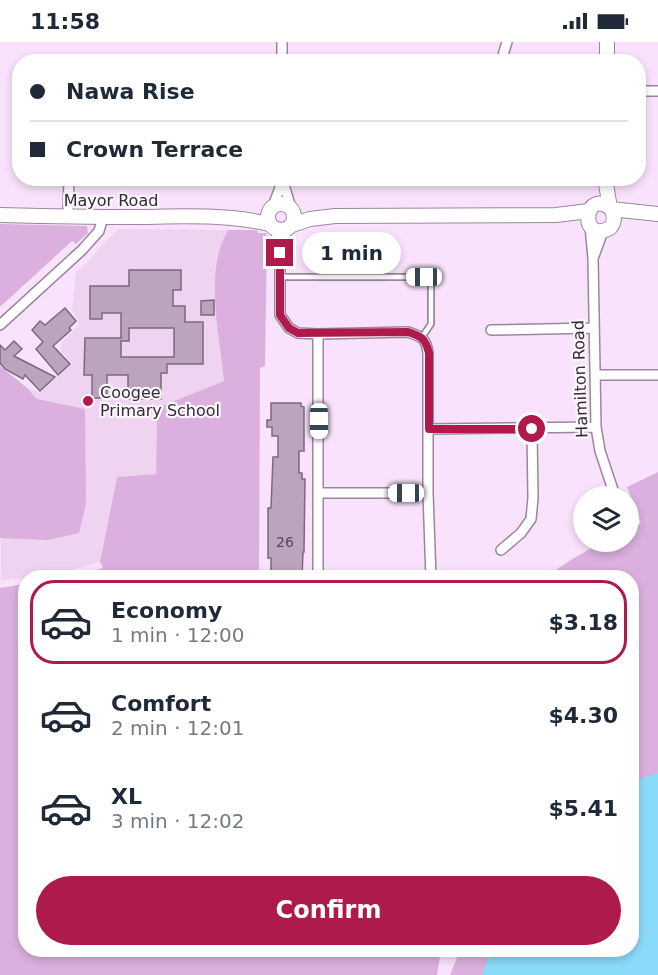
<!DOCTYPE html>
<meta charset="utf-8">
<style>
body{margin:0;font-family:"DejaVu Sans",sans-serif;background:#f6f6f7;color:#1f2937;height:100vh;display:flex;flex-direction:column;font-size:22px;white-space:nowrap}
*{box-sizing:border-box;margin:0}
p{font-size:20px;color:#747a83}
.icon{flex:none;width:33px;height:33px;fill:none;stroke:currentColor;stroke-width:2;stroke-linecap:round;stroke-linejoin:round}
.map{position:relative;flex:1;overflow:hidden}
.side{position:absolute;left:18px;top:528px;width:621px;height:387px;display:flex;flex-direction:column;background:#fff;border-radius:24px;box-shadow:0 3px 9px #0003}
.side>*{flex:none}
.hud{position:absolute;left:12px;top:12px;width:634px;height:132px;border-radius:24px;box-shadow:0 3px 9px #0003;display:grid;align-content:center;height:132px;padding:0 18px;background:#fff}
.buttons{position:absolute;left:573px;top:444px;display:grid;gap:12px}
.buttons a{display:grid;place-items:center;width:66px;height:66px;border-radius:50%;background:#fff;box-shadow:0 3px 9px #0003;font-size:30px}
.end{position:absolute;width:27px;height:27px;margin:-14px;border:8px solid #ad1a4b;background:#fff;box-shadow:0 0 0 3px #fff}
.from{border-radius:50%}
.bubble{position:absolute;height:42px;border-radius:21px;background:#fff;box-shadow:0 3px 9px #0003;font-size:20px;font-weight:700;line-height:42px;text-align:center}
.car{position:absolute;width:18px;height:36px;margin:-18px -9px;border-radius:8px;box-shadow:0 0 4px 2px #0007;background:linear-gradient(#fff 24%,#345 0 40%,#fff 0 76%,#345 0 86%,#fff 0)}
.hud b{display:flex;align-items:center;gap:21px;height:57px;font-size:22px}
.hud b+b{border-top:2px solid #e0e1e3}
.hud i{width:15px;height:15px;background:#1f2937}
ul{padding:10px 0 0;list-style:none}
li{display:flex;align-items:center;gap:18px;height:84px;margin:0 12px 9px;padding:0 6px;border:3px solid transparent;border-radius:24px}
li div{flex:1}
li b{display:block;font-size:22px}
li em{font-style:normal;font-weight:700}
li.on{border-color:#ad1a4b}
li>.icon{width:54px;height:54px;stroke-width:1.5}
.cta{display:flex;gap:12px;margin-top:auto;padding:12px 18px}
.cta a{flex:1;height:69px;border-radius:36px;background:#ad1a4b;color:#fff;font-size:24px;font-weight:700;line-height:69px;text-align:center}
.status{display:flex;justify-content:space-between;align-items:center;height:42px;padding:0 30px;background:#fff;direction:ltr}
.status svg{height:16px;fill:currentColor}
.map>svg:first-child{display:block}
</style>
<div class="status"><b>11:58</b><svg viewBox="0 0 49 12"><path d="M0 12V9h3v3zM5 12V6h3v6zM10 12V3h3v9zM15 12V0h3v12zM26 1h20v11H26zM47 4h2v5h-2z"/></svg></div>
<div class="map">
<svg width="658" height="933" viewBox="0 0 658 933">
<rect width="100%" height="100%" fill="#f9e3fc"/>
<path fill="#eed4f1" d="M118,187l110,1 -8,17 -4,22 -1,31 9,81 -67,27 -1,66 -39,3 -17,85 -51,14 -48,4 -1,-214 27,22 13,5 32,-29 -11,-13 1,-9 16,-16v-6l-6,-10 4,-38 16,-14 5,-8z"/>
<path fill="#dbb0df" d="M0,182l87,2 1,7 -12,11 -4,-3 -72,66z
M228,188h29l1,3h8l1,4 -2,129 -5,2 -1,209h-185l29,-9 -3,-6 17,-85 39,-3 1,-66 67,-27c-4,-42 -16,-92 -4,-133 2,-6 5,-12 8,-18z
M0,324l27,22 10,11 48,10 1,95 -7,29 -31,7 -48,-2z
M658,430v503h-208l10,-25h172v-372l-87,-1 29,-19 29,-16h25l1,-10 12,-9 -14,-36z
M25,542l1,366h415l-4,25h-437v-387z"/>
<path fill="#8adbf9" d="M658,731v202h-176l9,-25h141v-168z"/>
<path fill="#baa5bc" stroke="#7c697e" stroke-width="1.5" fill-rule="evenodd" d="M129,228h52v20h-8v16h12v16h18v42h-36v9h-6v26h-33v-24h-21v23h-15v-23h-8l1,-37h36v-25h-19v6h-12v-33h39zM129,286h45v29h-53v-16h8z
M214,258v15h-13v-14z
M65,266l11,13 -7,7 2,2 -18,16 17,18 -12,11 -22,-26 7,-7 -11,-12 8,-9 5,4z
M14,299l8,8 -8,7 41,21 -15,14 -15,-16 -2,4 -18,-10 -5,-6v-18l5,5z
M271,361h30v3l3,1v44h-5v22h3v6h3l-1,73h-1l-1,26h-31v-20h-3v-50h3l2,-51h5v-21h-6v-9h-5v-7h4z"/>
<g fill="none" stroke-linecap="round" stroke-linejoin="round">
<g stroke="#9b869d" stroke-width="8">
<path id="service" d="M281,235h144l6,8v39l-9,13"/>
</g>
<g stroke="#9b869d" stroke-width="12">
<path id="minor" d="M282,20v-20
M501,20l6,-20
M639,49h19
M282,136l9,30
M273,164l9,-24
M68,174l1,-38
M590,184l3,32 3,169 4,24 15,45
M276,188l4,23v62l9,13 9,5 20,1 90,-2c14,5 18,6 20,21v140l3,85
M281,209l6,-22
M594,214l9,-25
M0,283l82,-75 17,-19 4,-14
M491,288l103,-2
M595,333h63
M429,387l167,-2
M318,451h110
M501,508l20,-17 10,-14 2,-21 -1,-69
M318,536v-244"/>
</g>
<g stroke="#9b869d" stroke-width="16">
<path id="secondary" d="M607,20v-20
M605,136l5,30
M268 175a13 13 0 1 1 26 0a13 13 0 1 1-26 0Z
M611,167c4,7 4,13 -1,19 -32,17 -26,-42 1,-19l47,5
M0,173c42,1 84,2 126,2 48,0 96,-4 143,7
M292,183l18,-6 25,-3 221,-1 33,-4"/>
</g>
<use href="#service" stroke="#fff" stroke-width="4.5"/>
<use href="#minor" stroke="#fff" stroke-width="9"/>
<use href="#secondary" stroke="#fff" stroke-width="14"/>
</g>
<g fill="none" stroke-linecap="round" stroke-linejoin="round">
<path stroke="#ad1a4b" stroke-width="8" d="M280,211v62l9,13 9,5 110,-1c14,5 17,6 21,21v76h103"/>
</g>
<circle fill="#ad1a4b" stroke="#fcf7fc" stroke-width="2" cx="88" cy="359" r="6"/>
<g text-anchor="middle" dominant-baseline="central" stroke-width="4.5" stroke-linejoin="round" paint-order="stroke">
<g font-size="14" fill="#564a57">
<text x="285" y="500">26</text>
</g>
<g font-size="16" fill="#342b35" stroke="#fcf7fc">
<text x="111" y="158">Mayor Road</text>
<text transform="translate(580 337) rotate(-92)">Hamilton Road</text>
</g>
<g font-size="16" fill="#342b35" stroke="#fcf7fc" text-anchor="start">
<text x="100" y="350">Coogee<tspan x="100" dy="18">Primary School</tspan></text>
</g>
</g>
</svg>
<div class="buttons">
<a><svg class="icon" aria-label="layers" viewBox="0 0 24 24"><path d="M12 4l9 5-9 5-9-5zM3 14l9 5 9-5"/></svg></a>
</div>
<i class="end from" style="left:532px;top:387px"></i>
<i class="end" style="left:280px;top:211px"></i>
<div class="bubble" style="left:302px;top:190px;width:99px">1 min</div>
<i class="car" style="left:424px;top:235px;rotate:270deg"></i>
<i class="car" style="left:319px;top:379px;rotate:180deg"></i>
<i class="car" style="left:406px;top:451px;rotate:270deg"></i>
<div class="hud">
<b><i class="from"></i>Nawa Rise</b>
<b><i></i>Crown Terrace</b>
</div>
<section class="side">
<ul>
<li class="on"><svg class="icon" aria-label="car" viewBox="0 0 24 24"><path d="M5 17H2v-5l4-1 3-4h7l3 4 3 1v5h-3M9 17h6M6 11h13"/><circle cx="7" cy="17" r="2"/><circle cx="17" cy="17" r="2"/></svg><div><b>Economy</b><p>1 min · 12:00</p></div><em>$3.18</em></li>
<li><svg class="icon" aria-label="car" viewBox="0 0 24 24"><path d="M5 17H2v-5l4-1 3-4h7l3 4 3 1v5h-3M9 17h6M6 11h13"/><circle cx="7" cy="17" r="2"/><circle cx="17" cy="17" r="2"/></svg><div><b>Comfort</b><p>2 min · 12:01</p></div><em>$4.30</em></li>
<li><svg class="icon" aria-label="car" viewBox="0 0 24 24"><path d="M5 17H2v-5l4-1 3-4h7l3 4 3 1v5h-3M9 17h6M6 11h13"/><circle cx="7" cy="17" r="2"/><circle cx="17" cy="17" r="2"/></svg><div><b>XL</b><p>3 min · 12:02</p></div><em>$5.41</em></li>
</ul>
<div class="cta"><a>Confirm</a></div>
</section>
</div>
